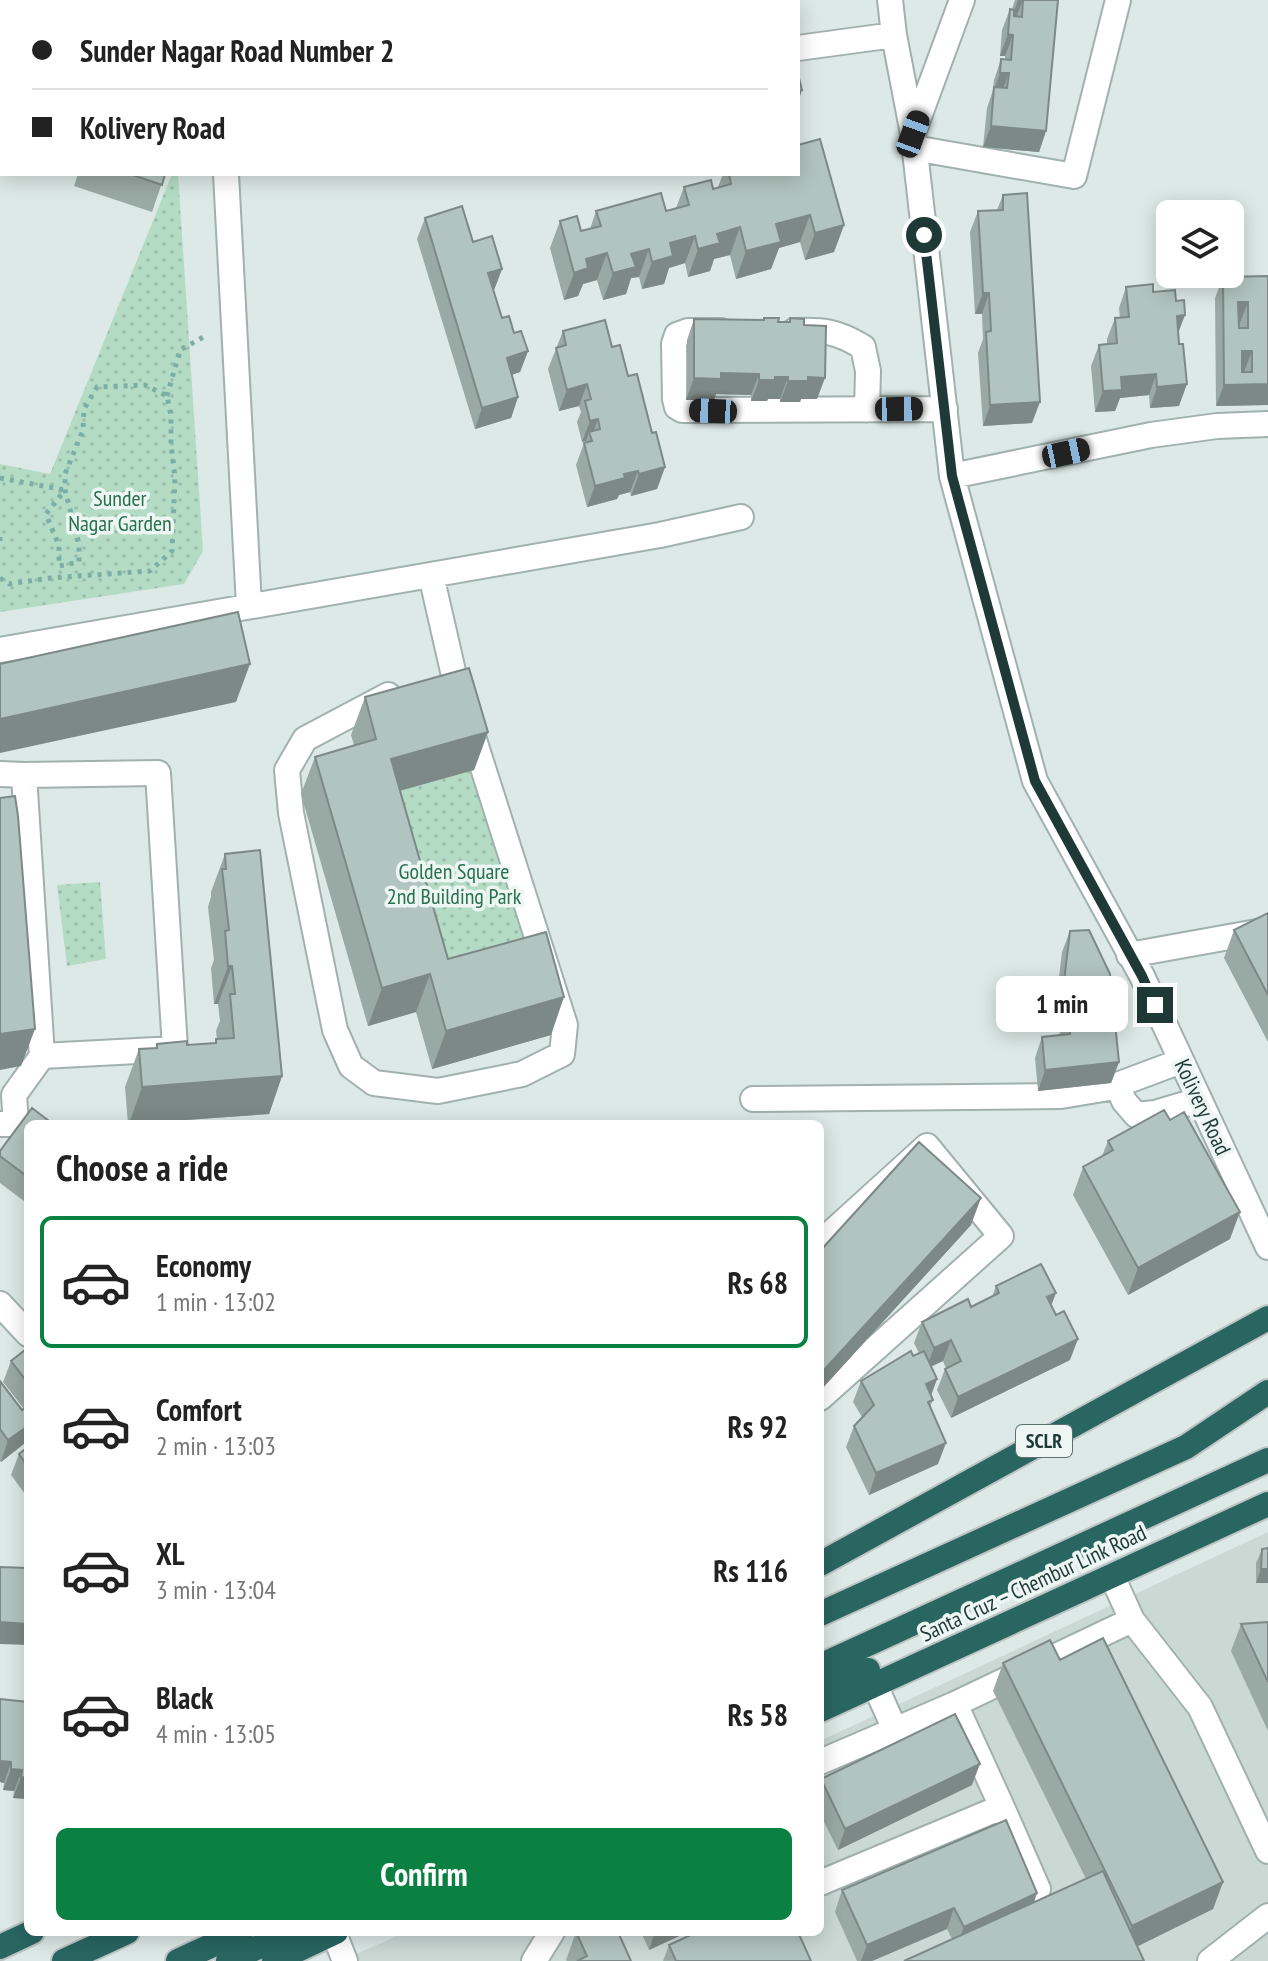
<!DOCTYPE html>
<meta charset="utf-8">
<style>
body{margin:0;font-family:"PT Sans Narrow",sans-serif;background:#f6f6f6;color:#222;height:100vh;display:flex;flex-direction:column;font-size:30px;white-space:nowrap}
*{box-sizing:border-box;margin:0}
p{font-size:26px;color:#767676}
.icon{flex:none;width:44px;height:44px;fill:none;stroke:currentColor;stroke-width:2;stroke-linecap:round;stroke-linejoin:round}
.map{position:relative;flex:1;overflow:hidden}
.panel{position:absolute;left:24px;top:1120px;width:800px;height:816px;display:flex;flex-direction:column;background:#fff;border-radius:12px;box-shadow:0 4px 20px #0003}
.panel>*{flex:none}
.guide{position:absolute;left:0px;top:0px;width:800px;height:176px;box-shadow:0 4px 20px #0003;display:grid;align-content:center;height:176px;padding:0 32px;background:#fff}
.tools{position:absolute;left:1156px;top:200px;display:grid;gap:16px}
.tools a{display:grid;place-items:center;width:88px;height:88px;border-radius:12px;background:#fff;box-shadow:0 4px 20px #0003;font-size:40px}
.end{position:absolute;width:36px;height:36px;margin:-18px;border:10px solid #1e3936;background:#fff;box-shadow:0 0 0 4px #fff}
.from{border-radius:50%}
.bubble{position:absolute;height:56px;border-radius:12px;background:#fff;box-shadow:0 4px 20px #0003;font-size:26px;font-weight:800;line-height:56px;text-align:center}
.car{position:absolute;width:24px;height:48px;margin:-24px -12px;border-radius:10px;box-shadow:0 0 6px 2px #0007;background:linear-gradient(#222 24%,#8ab4d8 0 40%,#222 0 76%,#8ab4d8 0 86%,#222 0)}
.guide b{display:flex;align-items:center;gap:28px;height:76px;font-size:30px}
.guide b+b{border-top:2px solid #e0e0e0}
.guide i{width:20px;height:20px;background:#222}
ul{padding:0;list-style:none}
li{display:flex;align-items:center;gap:24px;height:132px;margin:0 16px 12px;padding:0 16px;border:4px solid transparent;border-radius:12px}
li div{flex:1}
li b{display:block;font-size:30px}
li em{font-style:normal;font-weight:800}
li.on{border-color:#0b8043}
li>.icon{width:72px;height:72px;stroke-width:1.5}
h2{padding:0 32px;font-size:36px;line-height:96px}
.primary-button{display:flex;gap:16px;margin-top:auto;padding:16px 32px}
.primary-button a{flex:1;height:92px;border-radius:12px;background:#0b8043;color:#fff;font-size:32px;font-weight:800;line-height:92px;text-align:center}
.map>svg:first-child{display:block}
</style>
<div class="map">
<svg width="1268" height="1961" viewBox="0 0 1268 1961">
<defs>
<pattern id="park-dots" width="8" height="8" patternUnits="userSpaceOnUse" patternTransform="scale(2)"><rect width="8" height="8" fill="#b4dcc5"/><path d="M2 2h.1M6 6h.1" fill="none" stroke="#9abeaa" stroke-width="1.8" stroke-linecap="round"/></pattern>
</defs>
<rect width="100%" height="100%" fill="#dde9e6"/>
<path fill="#cbd9d5" d="M1268,1532v429h-928l66,-29h414v-191z"/>
<path fill="url(#park-dots)" d="M172,174h6l25,377 -19,33 -184,28v-148l50,10z
M474,770l58,199 -97,28 -58,-200z
M100,882l6,77 -39,7 -10,-81z"/>
<g fill="none" stroke-linecap="round" stroke-linejoin="round">
<g stroke="#a0b1ae" stroke-width="28">
<path id="minor" d="M217,0v2
M717,0v2
M890,0l4,35 19,99 39,342 83,305 107,195 126,271
M0,14l2,1
M798,48l96,-13
M913,133l49,-133
M914,148l160,28 44,-176
M226,174l23,432
M721,331h-33l-11,4 -3,9 1,55 2,8 5,3 263,-1
M794,331c31,-1 42,0 69,16l5,24 -1,39
M952,476l199,-41 66,-9 51,-2
M0,650l660,-115 81,-18
M388,695l-83,44 -18,31 4,43 44,217 16,36 23,17 64,8 84,-17 40,-20 3,-29 -110,-345 -24,-105
M0,774l24,1
M1129,955l139,-25
M1117,1085l7,16 12,14 19,-2 44,-13
M753,1099l308,-3 48,-8 72,-27
M0,1124h16l-2,-29 28,-39 133,-7 -17,-276 -134,2 18,281
M820,1243l107,-97 74,90 -181,162
M0,1304l28,30
M1112,1576l20,44 68,87 68,144
M875,1685l20,45
M955,1704l47,103
M820,1762l135,-58 177,-84
M820,1883l182,-76 36,82
M334,1933l11,28
M534,1961l18,-29
M1210,1961l58,-45"/>
</g>
<g stroke="#bcc4c3" stroke-width="28">
<path id="highway" d="M820,1564l448,-246
M820,1614l366,-167 82,-55
M820,1666l448,-206
M820,1691l48,-21
M820,1710l448,-206
M0,1947l32,-15
M64,1961l63,-29
M178,1961l63,-29
M228,1961l63,-29
M274,1961l62,-29"/>
</g>
<path stroke="#7caea6" stroke-width="5" stroke-dasharray="4 6" stroke-linecap="butt" d="M167,396l13,-46 27,-15
M0,478l65,12
M0,537v5
M0,578l9,6 41,-6 100,-7 22,-20 3,-74 -4,-33v-28l-4,-20 -22,-11 -48,2 -13,22 -1,21 -18,44v16l14,54v18l-20,4v-20l-13,-32 19,-24"/>
<use href="#minor" stroke="#fff" stroke-width="24"/>
<use href="#highway" stroke="#296662" stroke-width="24"/>
</g>
<path fill="#99a9a4" d="M1015,0h43l-12,131 -7,21 -56,-5 4,-39 6,-18 1,-10 7,-21h4v-3h-5l2,-26 8,-21h2z
M0,29l2,1v107l-2,-1z
M78,174h87l-13,38 -78,-26z
M723,174h75l46,51 -10,27 -29,8 -5,-18 -21,6 -8,21 -35,10 -6,-24 -16,4 -4,12 -22,6 -3,-14 -16,5 -5,16 -22,5 -3,-12 -8,1 -5,16 -23,6 -6,-20 -14,4 -5,12 -14,4 -14,-52 10,-27 21,10 9,-2 6,-18h70l10,-3 8,-21 29,2 5,-2z
M1003,195l29,228 -49,3 -5,-73 5,-14 -1,-25h-7l-5,-82 8,-21 19,-1z
M425,218l77,51 -8,21h-1l9,28 26,33 -8,21 -8,3 6,22 -7,21 -36,11 -58,-190z
M1268,276v129l-52,1 -1,-108 8,-21z
M1126,287l27,5 25,42 1,72 -29,2 -1,-13 -29,3 -5,13 -20,1 -4,-46 8,-21 8,-1v-5l8,-21h5l-1,-10z
M790,318l14,7 13,74h-16l-1,3h-20v-3h-12l-1,2h-16v-6l-35,-1 -2,6h-28l1,-60 7,-21 95,3z
M563,331l49,16 16,29 24,57 13,34 -8,22 -26,7 -1,-4 -11,3 -2,4 -30,8 -11,-42 8,-22 2,-2 -4,1 -5,-20 4,-10 -2,-6 -20,5 -11,-42z
M365,697l123,35 -14,38 -74,21 48,168 103,76 -119,34 -16,-57 -48,14 -67,-232 14,-37 39,-12 -3,-10z
M225,854l57,222 -13,38 -141,10 -3,-37 14,-38 16,-1 2,-4 30,1 28,-2 2,-4 -1,-8 4,-10 -2,-17h-4l-3,-36 3,-8 -6,-53 3,-10v-5z
M1268,913v129l-44,-84 10,-28z
M1070,931l49,131 -8,21 -73,8 -3,-33 7,-21 18,-2 -3,-24h-2l7,-59z
M28,1124v80l-28,-21v-32z
M1108,1141l122,98 -102,56 -55,-100 10,-28 19,-11z
M971,1225l-151,166v-140z
M996,1286l55,20 19,54 -119,58 -14,-28 8,-21 1,-1 -3,-7 -12,5 6,13 -6,17 2,4 -3,7 8,57 -69,31 -23,-48 8,-21 8,-9 -9,-15 8,-21 58,-28 -5,-10 8,-21 49,-15 21,-10z
M28,1355v143l-17,-23 8,-21 9,-7 -3,-4 -24,19 -1,-1v-80l22,29 2,-1 -21,-27 8,-21z
M1262,1549l6,34h-12v-20z
M1268,1622v109l-37,-80 10,-27z
M1060,1660l163,222 -10,27 -75,37 -186,-7 -5,-10 -75,32h-15l-22,-49 7,-22 192,12 52,-23 -93,-188 10,-28z
M0,1699l28,3v97l-15,-1 1,-7 -11,-1 1,-7 -4,-1z
M821,1779l151,6 -134,65 -18,-36v-32z
M576,1932l55,29h-64l-1,-1z
M641,1932h47l-39,18z
M669,1945l142,16h-148z"/>
<path fill="#7d8986" d="M1018,0h5l-8,20h-4z
M1008,34l5,1 -8,21h-5z
M1000,73h9l-8,21 -7,-4z
M802,90l-4,12v-11z
M991,126l55,5 -7,21 -56,-5z
M810,215l-10,27 -21,6 -8,21 -35,10 10,-28 30,-27z
M844,225l-10,27 -29,8 10,-27z
M740,227l-10,28 -16,4 -4,12 -22,6 10,-28 19,-15z
M695,236l-10,27 -16,5 -5,16 -22,5 10,-27 18,-19z
M649,249l-10,28 -8,1 -5,16 -23,6 10,-27 18,-19z
M607,253l-10,27 -14,4 -5,12 -14,4 10,-27 12,-14z
M502,269l-8,21 -14,4 8,-21z
M983,293h6l-7,21h-7z
M1238,302h10l-8,21h-9z
M1185,315l-8,21v-20z
M528,351l-8,21 -21,7 8,-21z
M1242,351h10l-8,21h-10z
M721,373l38,1 -8,21 -35,-1 -2,6h-28l8,-22z
M1156,374l-7,21 -29,3 -5,13 -20,1 8,-21 18,-14z
M775,377h13l-8,22h-12l-1,2h-16l8,-21z
M808,377l17,1 -8,21h-16l-1,3h-20l8,-21z
M587,384l-8,22 -20,5 8,-21z
M1187,384l-8,22 -29,2 7,-21z
M1268,384v21l-52,1 8,-21z
M518,397l-7,21 -36,11 7,-21z
M1040,402l-8,21 -49,3 7,-21z
M598,419l-7,19 -2,-6 -3,9 -4,1 8,-21z
M665,467l-8,22 -26,7 8,-22z
M638,471l-8,21 -11,3 -2,4 -30,8 8,-21 29,-12z
M250,664l-14,38 -236,51v-34z
M488,732l-14,38 -97,27 14,-38z
M228,966h4l-14,38h-4z
M430,974l-14,38 -48,14 14,-38z
M1063,990h2l-8,21h-2z
M564,997l-13,38 -119,34 14,-38z
M35,1029l-14,37 -21,4v-36z
M1119,1062l-8,21 -73,8 7,-21z
M282,1076l-13,38 -140,10 13,-37z
M981,1198l-10,27 -151,166v-9l4,-12z
M1240,1212l-10,27 -102,56 10,-27z
M1056,1293l-8,21 -1,-17z
M1078,1339l-8,21 -119,58 7,-21z
M951,1340l-8,21 -17,8 8,-21z
M937,1379l-8,21 -3,-16z
M28,1426v9l-3,8 -24,19 7,-22z
M946,1443l-8,21 -69,31 7,-22z
M1261,1569h7v14h-12z
M0,1622l28,2v21l-28,-1z
M0,1761l11,1 -7,21 -4,-1z
M980,1764l-8,21 -134,65 7,-21z
M11,1769l11,1 -8,21 -11,-1z
M21,1777l7,1v21l-15,-1z
M1223,1882l-10,27 -91,45 10,-28z
M1037,1893l-7,21 -74,34 8,-21z
M954,1908l-7,21 -75,32h-11l6,-16z
M655,1932h33l-39,18z"/>
<path fill="#b2c4bf" stroke="#7d8986" stroke-width="2" fill-rule="evenodd" d="M535,0h154v1l-4,1h-157z
M1023,0h35l-12,131 -55,-5 3,-39 13,1 2,-15h-9l1,-14 10,1 2,-25 -5,-1 2,-25 4,1v6l8,1z
M0,29l2,1v23l-2,6z
M0,72l2,1v33h-2z
M798,74l4,16 -4,1z
M820,139l24,86 -29,8 -5,-18 -34,9 5,18 -35,9 -6,-24 -23,7 3,9 -22,6 -3,-13 -25,7 3,13 -21,6 -3,-13 -18,5 5,13 -23,6 -6,-20 -21,6 2,9 -14,5 -14,-52 17,-5 4,15 20,-5 -5,-15 65,-18 5,18 23,-6 -5,-18 27,-7 2,9 18,-5 -2,-10h69v-29z
M130,174h35l-3,11z
M1027,193l13,209 -50,3 -4,-73 5,-1 -2,-38h-6l-5,-82 25,-1v-15z
M462,206l11,36 19,-6 10,33 -14,4 14,45 7,-2 5,17 7,-2 7,20 -21,7 11,39 -36,11 -57,-190z
M1268,276v108l-44,1 -1,-108zM1238,302h10v26h-9zM1242,351h10v21h-10z
M1153,284v8l22,-2 1,11 8,-1 1,15 -8,1 2,28h4l4,40 -30,3 -1,-13 -35,3 1,13 -19,1 -4,-46 18,-2 -2,-25 14,-1 -3,-30z
M764,318h15l-1,4h12v-4l14,1v6l22,1 -1,52 -17,-1v4h-20v-4h-13v3h-16v-6l-38,-1v6l-27,-1v-59l70,1z
M605,320l7,27 8,-2 8,31 9,-2 15,59 4,-1 9,35 -26,7 -1,-3 -14,3 1,4 -30,8 -11,-43 8,-2 -3,-9 11,-3 -2,-10 -8,2 -5,-20 6,-2 -4,-15 -20,6 -11,-42 10,-3 -3,-14z
M238,612l12,52 -250,55v-55z
M469,668l19,64 -97,27 57,200 98,-27 18,65 -118,34 -16,-57 -48,14 -67,-231 61,-18 -11,-42z
M15,796l3,20 17,213 -35,5v-236z
M260,850l22,226 -140,11 -3,-38 18,-1v-4l30,-3v4l29,-2v-4l18,-1 -4,-44h5l-3,-28h-4l-3,-35 4,-1 -7,-61h4l-1,-15z
M1268,913v82l-34,-65z
M1089,930l21,44 9,88 -74,8 -3,-33 28,-3 -5,-44h-2l7,-59z
M32,1108l21,16h-25v53l-28,-21v-5z
M1164,1110l6,10 14,-8 56,100 -102,56 -55,-101 30,-17 -5,-9z
M919,1142l62,56 -157,172 -4,-4v-115z
M1041,1264l15,29 -9,4 9,18 8,-4 14,28 -120,58 -13,-28 16,-8 -10,-21 -17,8 -12,-26 46,-23 3,8 28,-14 -3,-7z
M25,1350l3,5v28l-17,-22z
M911,1351l2,5 11,-5 13,28 -11,5 7,16 -5,2 18,41 -70,30 -22,-47 20,-21 -13,-24z
M0,1381l22,29 4,-3 2,2v17l-20,14 -8,-11z
M28,1447v20l-9,-13z
M1268,1548v21h-7l1,-20z
M0,1567l28,1v56l-28,-2z
M1268,1622v60l-27,-58z
M1103,1638l120,244 -91,44 -129,-263 47,-23 10,20z
M0,1699l28,3v76l-7,-1 1,-7 -11,-1v-7l-11,-1z
M955,1714l25,50 -135,65 -24,-50z
M1006,1820l31,73 -73,34 -10,-19 -87,37 -25,-55z
M1103,1871l41,90h-240z
M576,1932h42l13,29h-54l10,-5z
M697,1932h101l13,29h-135l-7,-16z"/>
<g fill="none" stroke-linecap="round" stroke-linejoin="round">
<path stroke="#1e3936" stroke-width="10" d="M924,235l28,241 83,305 107,195 13,29"/>
</g>
<g text-anchor="middle" dominant-baseline="central" stroke-width="7" stroke-linejoin="round" paint-order="stroke">
<rect fill="#edf6f3" stroke="#5c726f" stroke-width="2" x="1016" y="1425" width="56" height="32" rx="6"/>
<g font-size="20" font-weight="bold" fill="#1e3936">
<text x="1044" y="1441">SCLR</text>
</g>
<g font-size="22" fill="#27714e" stroke="#edf6f3">
<text x="120" y="498">Sunder<tspan x="120" dy="25">Nagar Garden</tspan></text>
<text x="454" y="871">Golden Square<tspan x="454" dy="25">2nd Building Park</tspan></text>
</g>
<g font-size="22" fill="#1e3936" stroke="#edf6f3">
<text transform="translate(1203 1107) rotate(65)">Kolivery Road</text>
<text transform="translate(1033 1583) rotate(-25)">Santa Cruz – Chembur Link Road</text>
</g>
</g>
</svg>
<div class="tools">
<a><svg class="icon" aria-label="layers" viewBox="0 0 24 24"><path d="M12 4l9 5-9 5-9-5zM3 14l9 5 9-5"/></svg></a>
</div>
<i class="end from" style="left:924px;top:235px"></i>
<i class="end" style="left:1155px;top:1005px"></i>
<div class="bubble" style="left:996px;top:976px;width:132px">1 min</div>
<i class="car" style="left:913px;top:134px;rotate:20deg"></i>
<i class="car" style="left:899px;top:409px;rotate:89deg"></i>
<i class="car" style="left:713px;top:411px;rotate:272deg"></i>
<i class="car" style="left:1066px;top:453px;rotate:78deg"></i>
<div class="guide">
<b><i class="from"></i>Sunder Nagar Road Number 2</b>
<b><i></i>Kolivery Road</b>
</div>
<section class="panel">
<h2>Choose a ride</h2>
<ul>
<li class="on"><svg class="icon" aria-label="car" viewBox="0 0 24 24"><path d="M5 17H2v-5l4-1 3-4h7l3 4 3 1v5h-3M9 17h6M6 11h13"/><circle cx="7" cy="17" r="2"/><circle cx="17" cy="17" r="2"/></svg><div><b>Economy</b><p>1 min · 13:02</p></div><em>Rs 68</em></li>
<li><svg class="icon" aria-label="car" viewBox="0 0 24 24"><path d="M5 17H2v-5l4-1 3-4h7l3 4 3 1v5h-3M9 17h6M6 11h13"/><circle cx="7" cy="17" r="2"/><circle cx="17" cy="17" r="2"/></svg><div><b>Comfort</b><p>2 min · 13:03</p></div><em>Rs 92</em></li>
<li><svg class="icon" aria-label="car" viewBox="0 0 24 24"><path d="M5 17H2v-5l4-1 3-4h7l3 4 3 1v5h-3M9 17h6M6 11h13"/><circle cx="7" cy="17" r="2"/><circle cx="17" cy="17" r="2"/></svg><div><b>XL</b><p>3 min · 13:04</p></div><em>Rs 116</em></li>
<li><svg class="icon" aria-label="car" viewBox="0 0 24 24"><path d="M5 17H2v-5l4-1 3-4h7l3 4 3 1v5h-3M9 17h6M6 11h13"/><circle cx="7" cy="17" r="2"/><circle cx="17" cy="17" r="2"/></svg><div><b>Black</b><p>4 min · 13:05</p></div><em>Rs 58</em></li>
</ul>
<div class="primary-button"><a>Confirm</a></div>
</section>
</div>
